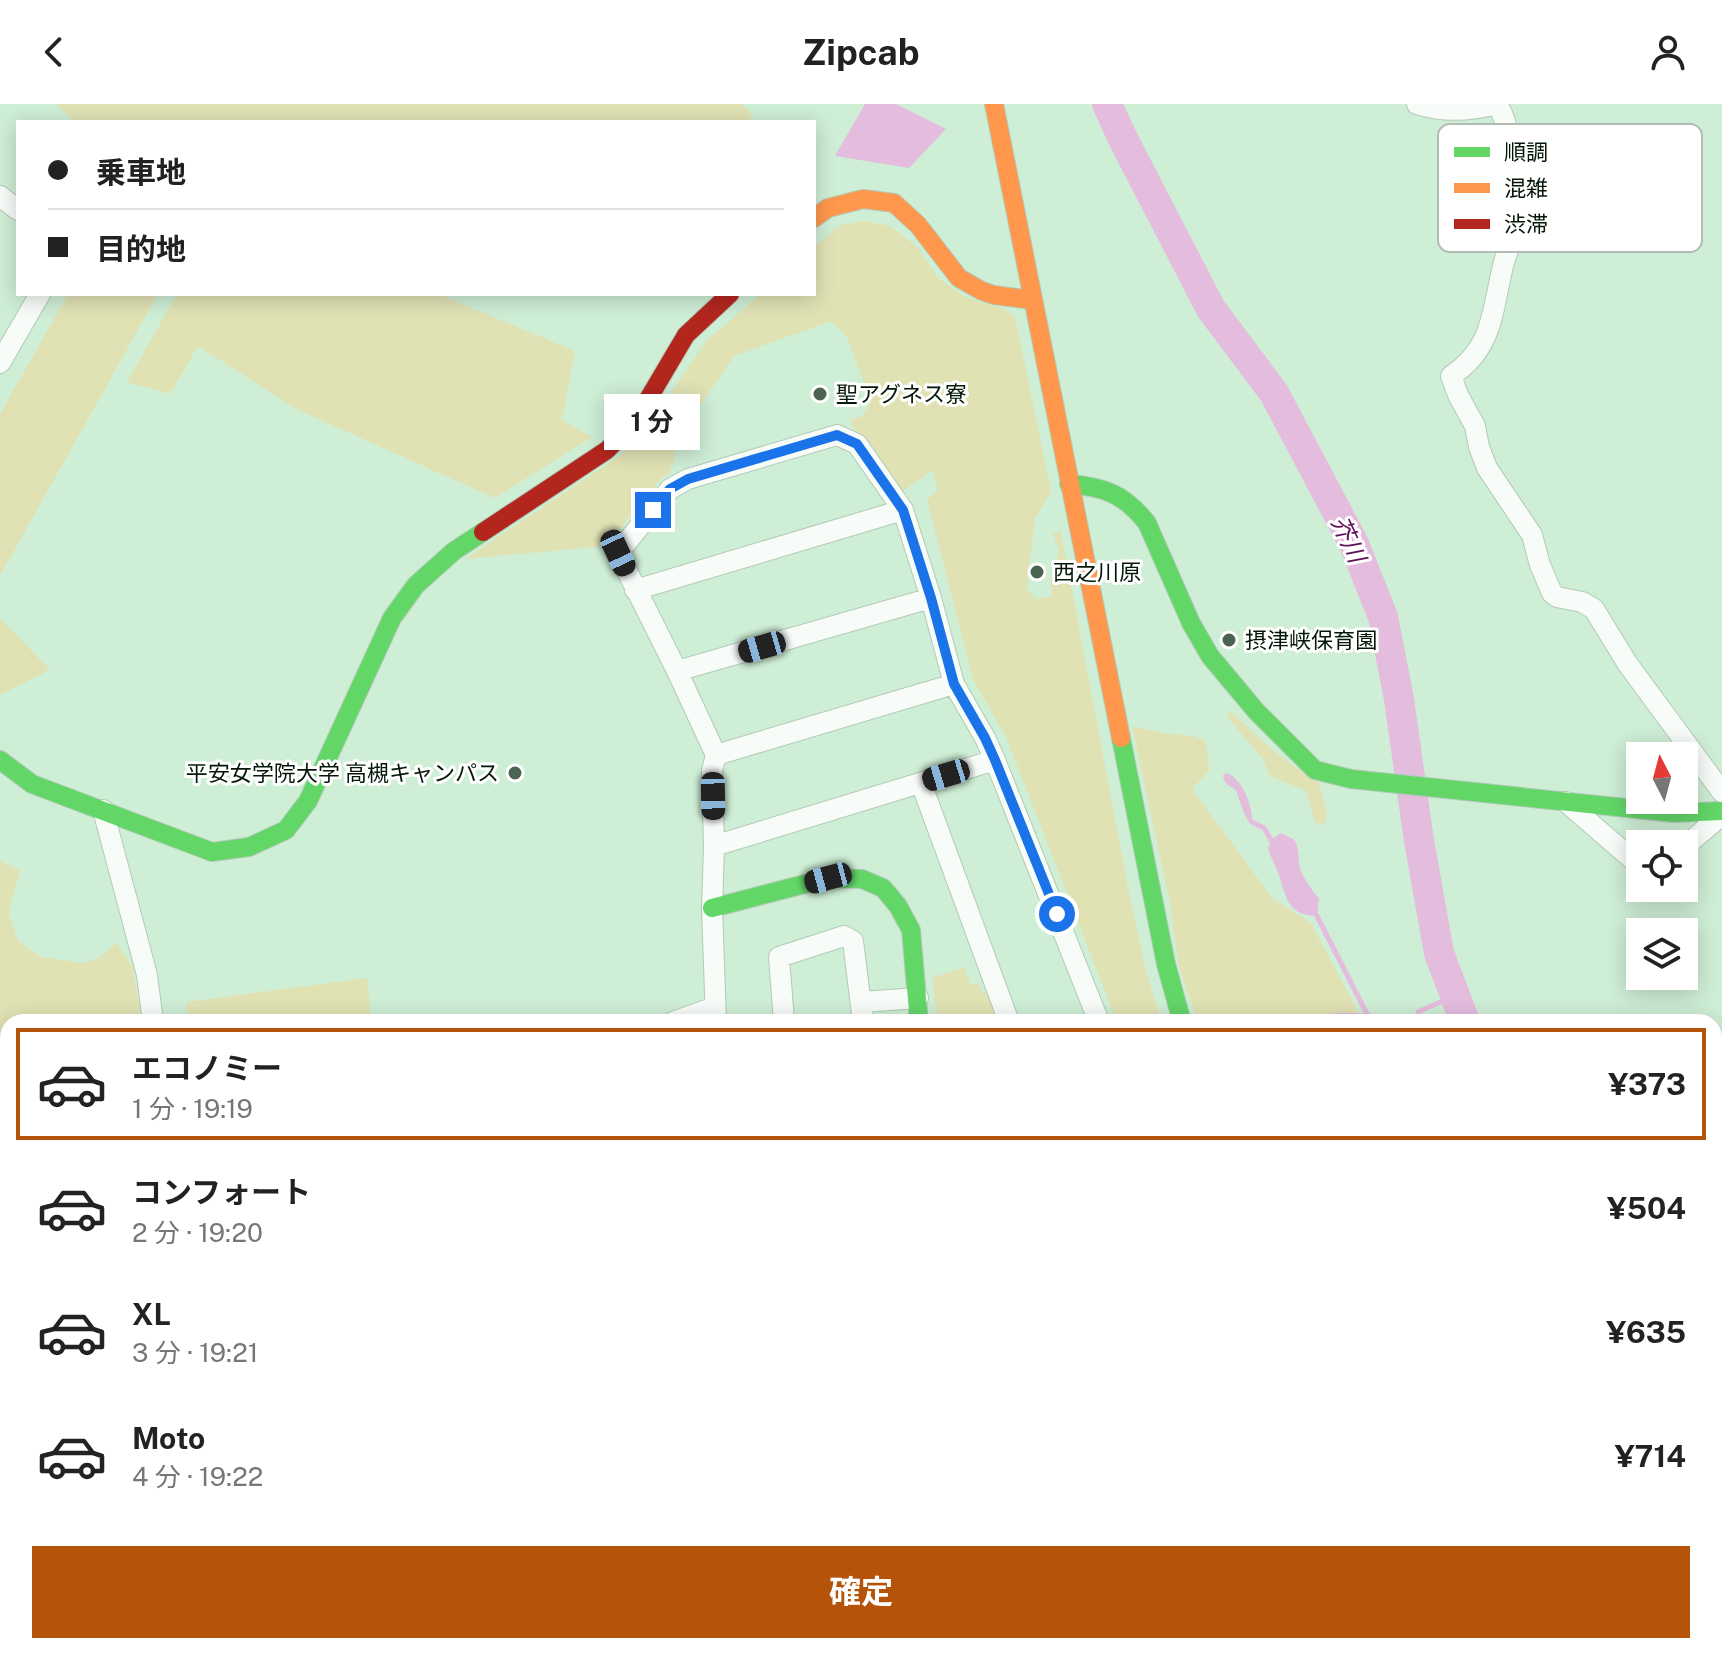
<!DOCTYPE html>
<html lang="ja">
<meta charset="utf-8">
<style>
body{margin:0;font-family:"Public Sans","Noto Sans JP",sans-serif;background:#f6f6f6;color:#222;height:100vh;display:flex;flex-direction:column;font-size:30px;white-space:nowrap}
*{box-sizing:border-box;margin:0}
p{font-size:26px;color:#767676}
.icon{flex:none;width:44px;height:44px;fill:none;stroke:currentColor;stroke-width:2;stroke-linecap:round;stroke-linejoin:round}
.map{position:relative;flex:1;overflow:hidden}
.drawer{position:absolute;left:0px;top:910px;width:1722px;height:640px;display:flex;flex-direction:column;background:#fff;border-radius:24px 24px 0 0;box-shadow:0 4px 20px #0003}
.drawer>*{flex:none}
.banner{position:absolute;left:16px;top:16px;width:800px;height:176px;border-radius:0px;box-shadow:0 4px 20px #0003;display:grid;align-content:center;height:176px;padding:0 32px;background:#fff}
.needle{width:52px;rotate:354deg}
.controls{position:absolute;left:1626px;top:638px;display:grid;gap:16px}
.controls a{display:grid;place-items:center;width:72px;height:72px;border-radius:0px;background:#fff;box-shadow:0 4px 20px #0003;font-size:40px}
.end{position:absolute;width:36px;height:36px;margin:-18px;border:10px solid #1a73e8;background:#fff;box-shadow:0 0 0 4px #fff}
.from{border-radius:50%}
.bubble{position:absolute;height:56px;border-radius:0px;background:#fff;box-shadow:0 4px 20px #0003;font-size:26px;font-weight:700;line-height:56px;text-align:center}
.car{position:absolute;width:24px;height:48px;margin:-24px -12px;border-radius:10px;box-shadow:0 0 6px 2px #0007;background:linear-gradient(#222 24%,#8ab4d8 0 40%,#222 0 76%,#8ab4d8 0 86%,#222 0)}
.banner b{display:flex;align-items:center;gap:28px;height:76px;font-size:30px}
.banner b+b{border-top:2px solid #e0e0e0}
.banner i{width:20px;height:20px;background:#222}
ul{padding:14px 0 0;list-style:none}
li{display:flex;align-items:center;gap:24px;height:112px;margin:0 16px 12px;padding:0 16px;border:4px solid transparent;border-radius:0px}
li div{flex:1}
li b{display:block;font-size:30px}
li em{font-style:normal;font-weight:700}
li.current{border-color:#b45309}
li>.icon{width:72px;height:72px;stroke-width:1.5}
.action{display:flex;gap:16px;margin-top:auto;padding:16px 32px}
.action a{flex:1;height:92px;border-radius:0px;background:#b45309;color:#fff;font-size:32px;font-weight:700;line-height:92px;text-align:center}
header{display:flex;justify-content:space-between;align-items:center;height:104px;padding:0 32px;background:#fff;font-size:36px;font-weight:700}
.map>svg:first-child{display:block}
</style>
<header><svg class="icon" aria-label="back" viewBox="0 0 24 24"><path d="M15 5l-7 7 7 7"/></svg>Zipcab<svg class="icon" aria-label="person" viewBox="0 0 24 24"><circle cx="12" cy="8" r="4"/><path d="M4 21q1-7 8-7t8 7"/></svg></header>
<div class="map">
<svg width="1722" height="1550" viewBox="0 0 1722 1550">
<rect width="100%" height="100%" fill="#cfeed6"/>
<path fill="#e1e2b4" d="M56,0h685l8,6 4,12h-678z
M864,117l26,5 27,21 21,31 27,19 36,11 11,6 4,7 35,171 -16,26 -8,70 3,5 7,6 15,-3 -2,-17 9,-28 -6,-18 8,-1 69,366 16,73 16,51h-45l-111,-285 -33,-58 -46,-179 11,-10 -5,-20 -30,21 -52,-67 -1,-4 12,-4 9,-14 -24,-65 -16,-16 -97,35 -41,60 -9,6 -14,50 -10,8 -54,66 -141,13 156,-104 42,-50 43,-64 55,-47h53v-48l27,-21z
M68,190h90l-158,282v-162z
M177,190h269l-1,3 130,54 -13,69 30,17 -97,61 -199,-89 -98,-63 -28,48 -43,-12z
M0,514l50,52 -50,25z
M1231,607c26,27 56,52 88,72l8,30 -2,12 -10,-3 -9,-31 -36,-15 -8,-18 -35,-41z
M1132,622l36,8 25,2 13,5 3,30 -17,18 81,110 37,23 54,100h-166l-19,-55 -9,-64z
M0,757l20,10 -12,42 11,29 22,15 43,6 15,-5 18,-15 15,23 11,56h-135v446l-8,-13z
M964,863l7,18 7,-2 4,10 6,-2 12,31h-63l-5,-44z
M367,874l5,44h-183l-3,-20z
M1714,1356l8,8v186h-56l-3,-8h51z
M208,1542h356l2,8h-357z"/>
<path fill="#e3bcde" d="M865,0h31l50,25 -37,39 -74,-12z
M1226,669c16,4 27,34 26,49h-3l-5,-9 -8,-23c-7,-4 -12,-6 -13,-15z
M1281,729c1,1 11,5 12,6 8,8 4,22 8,32 3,7 12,22 18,27l-2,18c-27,0 -31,-17 -37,-38 -3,-10 -9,-19 -12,-30l3,-8z
M130,1542h73l1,8h-66z"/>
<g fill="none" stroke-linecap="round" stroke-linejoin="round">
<path stroke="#e3bcde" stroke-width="5" d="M1252,718l12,6 7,12
M1317,812l51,100 30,2
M1418,908l36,-16
M1311,918c17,-9 38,-7 57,-6"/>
<path stroke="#e3bcde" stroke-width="30" d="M1107,0l16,35 88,170 63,84 80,151 29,73 16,82 20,142 20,112 26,69
M1714,1197l8,4"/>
<g stroke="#b2cab7" stroke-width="22">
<path id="street" d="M1417,0c27,9 53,7 80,0
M1497,0c17,28 14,61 18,91 0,8 3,17 2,25 -1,14 -9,28 -13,42 -12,46 -9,85 -53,114l7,19 17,31 4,21 8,21 45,67 8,30 12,28 5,4 25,5 12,7 33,54 95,129
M0,92l18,14
M0,259l40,-69
M635,486l268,-80
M677,567l254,-73
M716,651l238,-71
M921,679l88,239
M1566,698l74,64
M103,706l44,165 6,47
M714,742l281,-86
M1684,743l38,-32
M862,898l56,-4
M673,918l42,-15
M716,918l-4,-114 2,-62 -2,-75 4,-16 -39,-84 -59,-118 52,-64 18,-10 149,-44 20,9 46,66 28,88 23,86 31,54 10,22 104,262
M784,918l-5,-65 65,-21 9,5 10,81
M618,1542l3,8
M792,1542l2,8
M1064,1542l5,8
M1194,1542l4,8
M1641,1542l4,8
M844,1550l16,-8
M1032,1550l16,-8
M1221,1550l16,-8
M1411,1550l16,-8"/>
</g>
<g stroke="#b2cab7" stroke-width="20">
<path id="fast" d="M1069,380c36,3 55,10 78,39l44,100 19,33 46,55 59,59 36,9 323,34 48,-2
M1121,634l45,226 16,58
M0,656l32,24 180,68 37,-5 37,-17 22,-29 84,-183 24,-33 38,-34 29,-19
M712,804l116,-30 34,1 21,9 15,18 13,24 8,92
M0,1386l8,22
M51,1542l3,8
M724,1542l2,8"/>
</g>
<g stroke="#b2cab7" stroke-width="20">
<path id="slow" d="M994,0l127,634
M814,114l14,-10 35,-9 31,4 24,22 41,53 23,13 12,4 39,5"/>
</g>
<g stroke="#b2cab7" stroke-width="20">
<path id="jam" d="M483,428l124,-82 27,-27 52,-88 44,-41
M1129,1542l4,8
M1542,1542l4,8"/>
</g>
<use href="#street" stroke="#f8fcf9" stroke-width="20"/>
<use href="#fast" stroke="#63d668" stroke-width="18"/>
<use href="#slow" stroke="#ff974d" stroke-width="18"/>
<use href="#jam" stroke="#b3261e" stroke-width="18"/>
</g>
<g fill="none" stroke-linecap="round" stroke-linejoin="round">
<path stroke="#1a73e8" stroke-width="10" d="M653,406l17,-21 18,-10 149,-44 20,9 46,66 28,88 23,86 31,54 10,22 62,154"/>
</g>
<g fill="#4b6351" stroke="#fff" stroke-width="3">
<circle cx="820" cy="290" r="8"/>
<circle cx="1037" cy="468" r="8"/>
<circle cx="1229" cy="536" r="8"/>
<circle cx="515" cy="669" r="8"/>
</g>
<g text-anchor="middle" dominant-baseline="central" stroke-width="6" stroke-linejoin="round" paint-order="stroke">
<g font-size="22" fill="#04180a" stroke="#fff" text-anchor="start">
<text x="836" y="290">聖アグネス寮</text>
<text x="1053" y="468">西之川原</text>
<text x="1245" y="536">摂津峡保育園</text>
<text x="499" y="669" text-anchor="end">平安女学院大学 高槻キャンパス</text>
</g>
<g font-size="24" font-style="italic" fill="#61125b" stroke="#fff">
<text transform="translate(1349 435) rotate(65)">芥川</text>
</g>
</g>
<rect x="1438" y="20" width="264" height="128" rx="12" fill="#fff" stroke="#b4bab6" stroke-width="2"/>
<rect x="1454" y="43" width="36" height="10" fill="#63d668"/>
<rect x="1454" y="79" width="36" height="10" fill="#ff974d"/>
<rect x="1454" y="115" width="36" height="10" fill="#b3261e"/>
<g font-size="22" fill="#04180a">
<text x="1504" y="56">順調</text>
<text x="1504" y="92">混雑</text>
<text x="1504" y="128">渋滞</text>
</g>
</svg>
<div class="controls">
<a><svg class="needle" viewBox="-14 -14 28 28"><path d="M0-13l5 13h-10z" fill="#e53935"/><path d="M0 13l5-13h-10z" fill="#767676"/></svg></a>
<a><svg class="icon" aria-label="locate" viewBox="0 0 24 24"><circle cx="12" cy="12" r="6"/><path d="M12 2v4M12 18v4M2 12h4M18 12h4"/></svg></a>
<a><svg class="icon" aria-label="layers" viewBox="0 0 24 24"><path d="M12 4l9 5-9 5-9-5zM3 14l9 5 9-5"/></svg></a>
</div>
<i class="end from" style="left:1057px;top:810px"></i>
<i class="end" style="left:653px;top:406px"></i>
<div class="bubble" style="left:604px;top:290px;width:96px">1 分</div>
<i class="car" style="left:618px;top:449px;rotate:155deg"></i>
<i class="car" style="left:762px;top:543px;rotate:254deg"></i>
<i class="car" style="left:946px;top:671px;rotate:253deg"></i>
<i class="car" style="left:713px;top:692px;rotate:179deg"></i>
<i class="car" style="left:828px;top:774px;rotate:255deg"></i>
<div class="banner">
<b><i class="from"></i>乗車地</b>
<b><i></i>目的地</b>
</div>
<section class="drawer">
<ul>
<li class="current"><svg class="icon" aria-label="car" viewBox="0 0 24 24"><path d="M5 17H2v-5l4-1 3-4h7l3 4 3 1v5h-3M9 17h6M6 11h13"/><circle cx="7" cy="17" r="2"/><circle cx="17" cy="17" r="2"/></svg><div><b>エコノミー</b><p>1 分 · 19:19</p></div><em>¥373</em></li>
<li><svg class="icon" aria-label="car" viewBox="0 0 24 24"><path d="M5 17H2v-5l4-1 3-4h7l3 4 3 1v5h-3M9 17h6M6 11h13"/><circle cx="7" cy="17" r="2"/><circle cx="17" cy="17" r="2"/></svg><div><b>コンフォート</b><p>2 分 · 19:20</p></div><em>¥504</em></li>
<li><svg class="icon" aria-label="car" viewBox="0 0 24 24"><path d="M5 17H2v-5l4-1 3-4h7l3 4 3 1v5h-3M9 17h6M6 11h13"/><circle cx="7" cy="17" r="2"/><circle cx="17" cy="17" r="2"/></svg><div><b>XL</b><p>3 分 · 19:21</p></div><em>¥635</em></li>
<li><svg class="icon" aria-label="car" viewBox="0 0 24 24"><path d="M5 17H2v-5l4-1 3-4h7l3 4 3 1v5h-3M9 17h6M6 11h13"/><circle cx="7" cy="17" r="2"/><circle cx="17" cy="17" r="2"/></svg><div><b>Moto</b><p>4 分 · 19:22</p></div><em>¥714</em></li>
</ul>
<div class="action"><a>確定</a></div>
</section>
</div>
